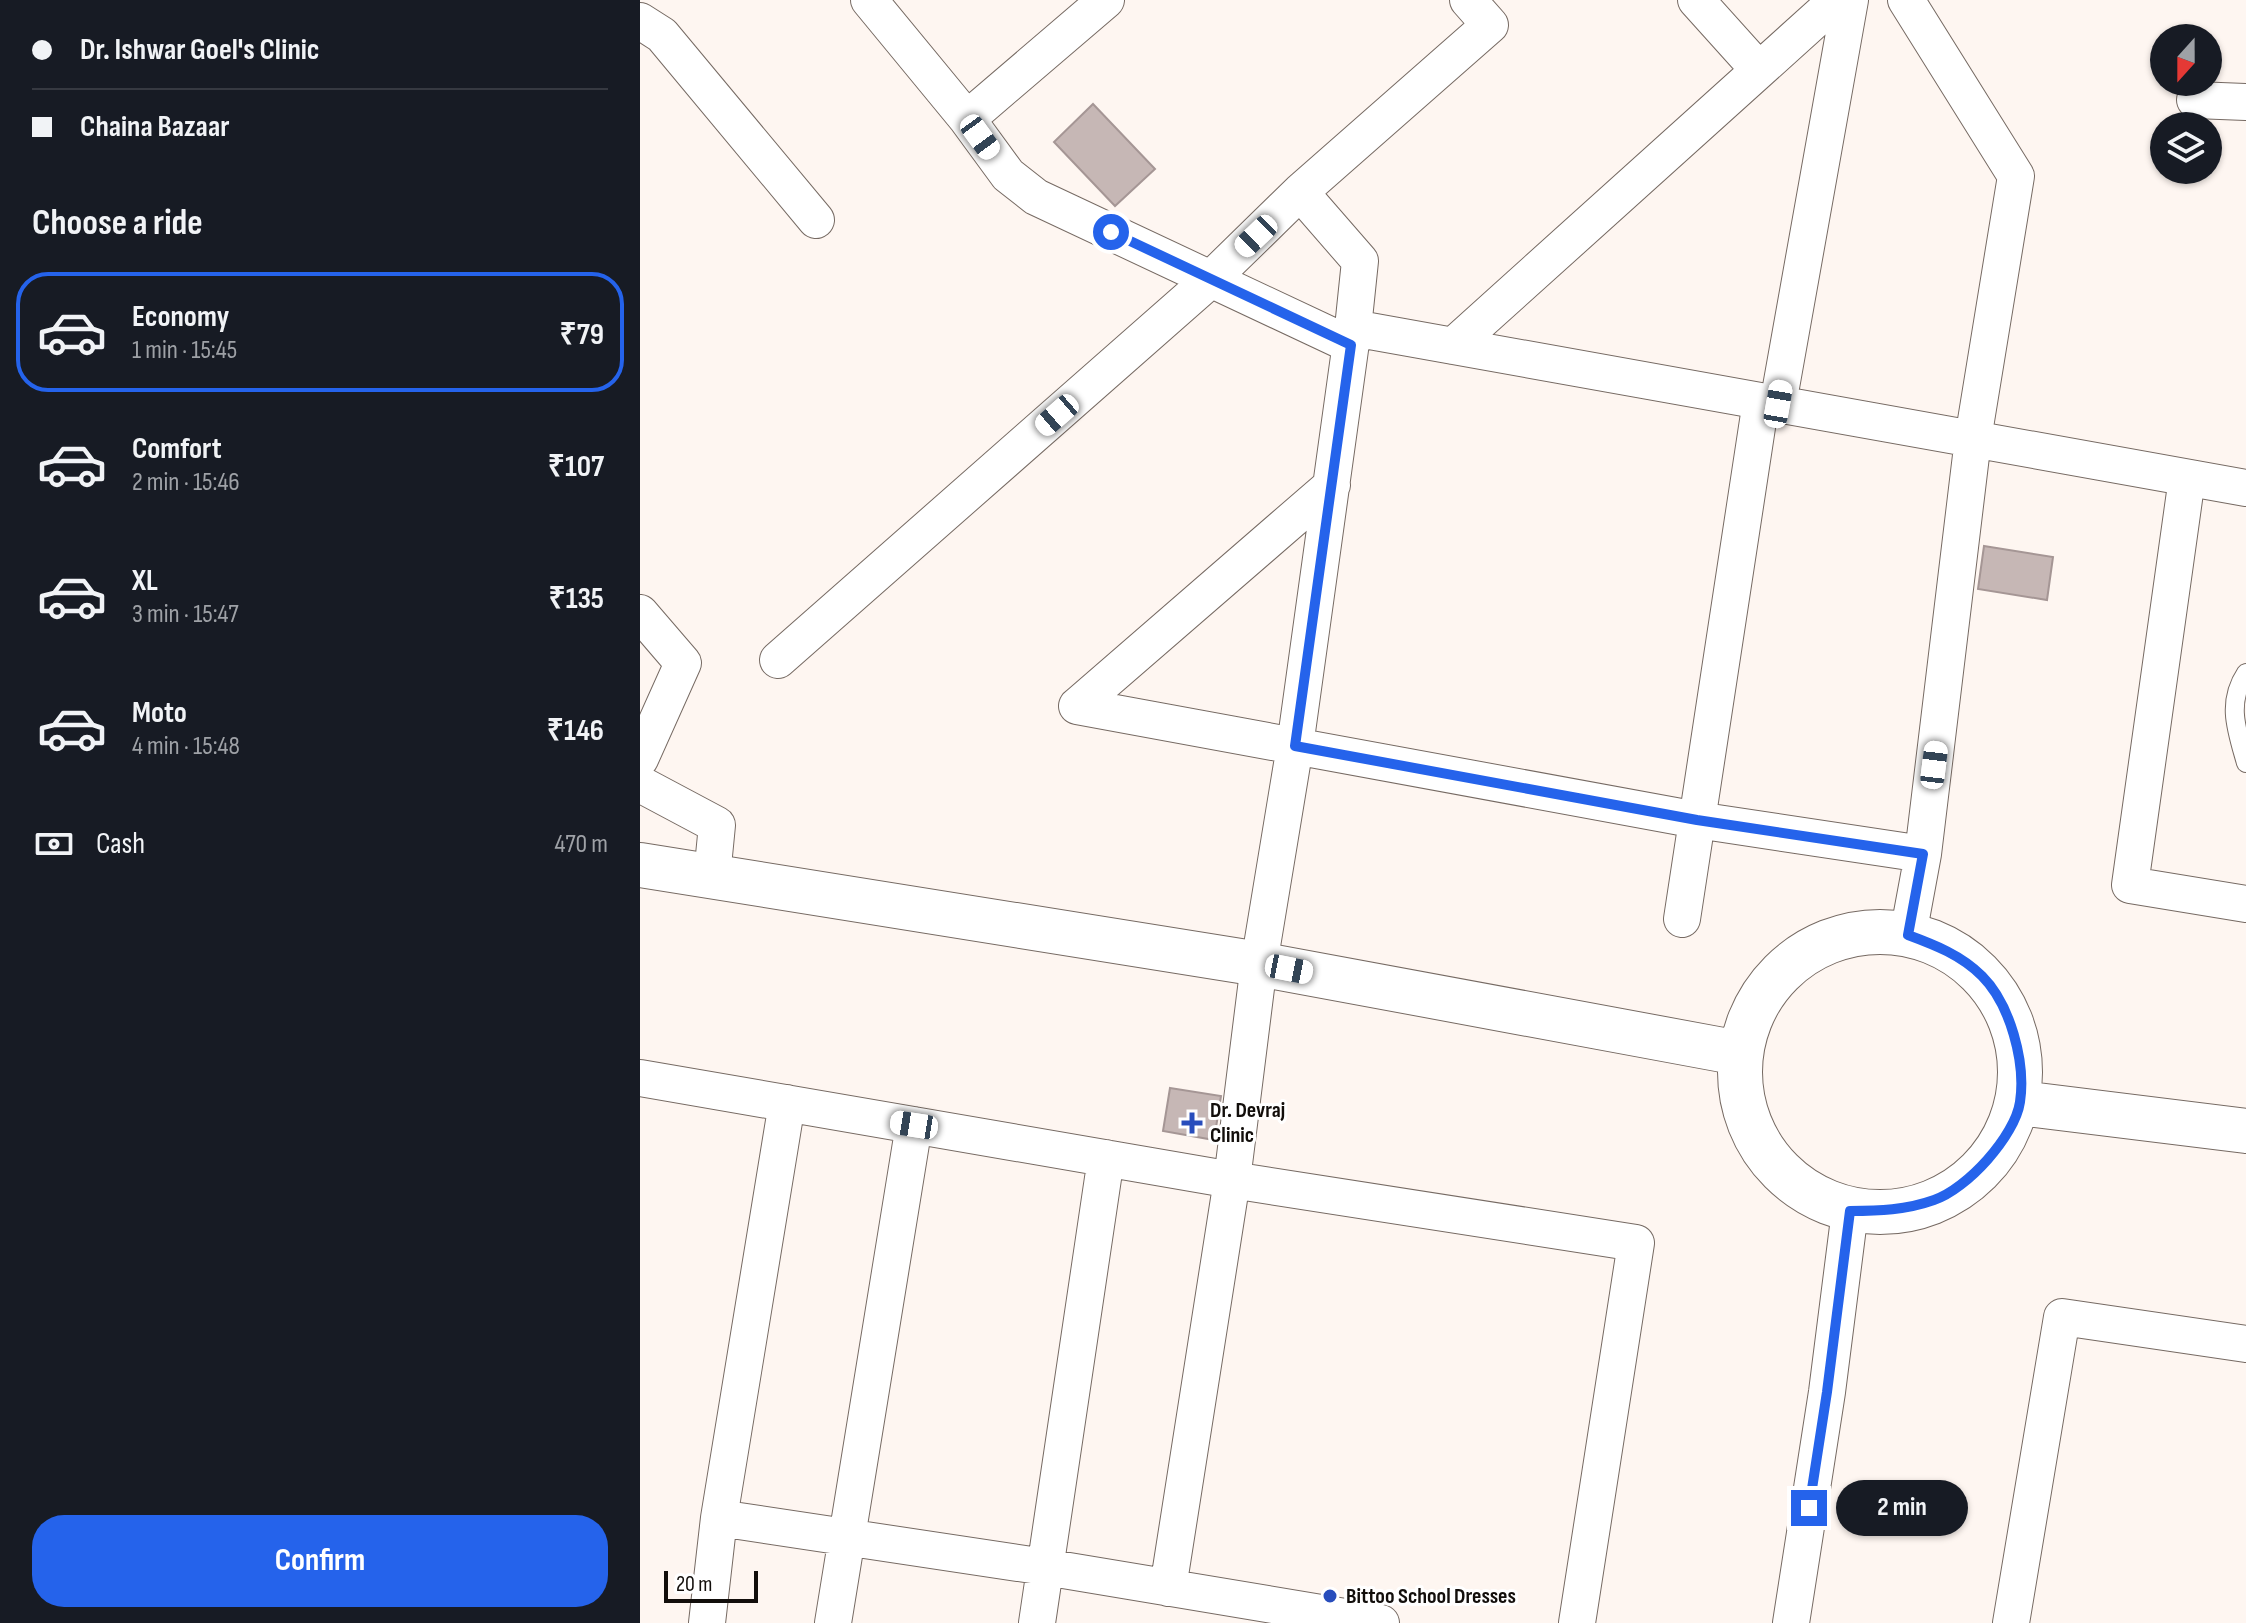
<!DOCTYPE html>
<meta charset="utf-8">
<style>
body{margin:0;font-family:"Sofia Sans Condensed",sans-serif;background:#242831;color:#f1f3f6;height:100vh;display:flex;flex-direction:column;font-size:30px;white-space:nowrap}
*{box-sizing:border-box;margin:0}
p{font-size:26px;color:#9ea1a6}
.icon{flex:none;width:44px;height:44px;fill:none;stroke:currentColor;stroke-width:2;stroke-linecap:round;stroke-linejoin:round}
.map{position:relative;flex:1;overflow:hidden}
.panel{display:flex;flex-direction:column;background:#171b24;width:640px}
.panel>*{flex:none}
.top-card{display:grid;align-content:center;height:176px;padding:0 32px;background:#171b24}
.needle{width:52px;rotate:201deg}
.fabs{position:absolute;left:1510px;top:24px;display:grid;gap:16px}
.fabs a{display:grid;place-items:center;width:72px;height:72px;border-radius:50%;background:#171b24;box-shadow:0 2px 6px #0004;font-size:40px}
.scale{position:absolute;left:24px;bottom:20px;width:94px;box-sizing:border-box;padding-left:8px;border:4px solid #120e0b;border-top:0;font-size:22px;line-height:28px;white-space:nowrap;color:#120e0b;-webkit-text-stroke:6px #fff;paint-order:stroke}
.end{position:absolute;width:36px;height:36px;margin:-18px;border:10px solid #2563eb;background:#fff;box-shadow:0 0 0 4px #fff}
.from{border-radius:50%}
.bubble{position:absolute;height:56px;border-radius:28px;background:#171b24;box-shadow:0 2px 6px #0004;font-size:26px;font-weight:700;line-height:56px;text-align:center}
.car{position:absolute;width:24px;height:48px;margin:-24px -12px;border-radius:10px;box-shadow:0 0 6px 2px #0007;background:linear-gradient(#fff 24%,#345 0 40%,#fff 0 76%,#345 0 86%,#fff 0)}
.top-card b{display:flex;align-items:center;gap:28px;height:76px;font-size:30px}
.top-card b+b{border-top:2px solid #363941}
.top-card i{width:20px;height:20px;background:#f1f3f6}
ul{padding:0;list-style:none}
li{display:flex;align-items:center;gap:24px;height:120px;margin:0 16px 12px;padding:0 16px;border:4px solid transparent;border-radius:32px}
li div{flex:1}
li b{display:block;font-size:30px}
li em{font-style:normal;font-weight:700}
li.on{border-color:#2563eb}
li>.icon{width:72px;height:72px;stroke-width:1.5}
h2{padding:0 32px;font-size:36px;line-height:96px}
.pay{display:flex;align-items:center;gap:20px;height:88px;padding:0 32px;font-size:30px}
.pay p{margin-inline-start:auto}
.primary-button{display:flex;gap:16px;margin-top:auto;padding:16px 32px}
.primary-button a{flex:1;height:92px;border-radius:32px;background:#2563eb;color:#fff;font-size:32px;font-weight:700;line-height:92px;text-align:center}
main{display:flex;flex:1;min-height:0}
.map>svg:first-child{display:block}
</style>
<main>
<section class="panel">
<div class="top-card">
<b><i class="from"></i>Dr. Ishwar Goel's Clinic</b>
<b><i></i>Chaina Bazaar</b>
</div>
<h2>Choose a ride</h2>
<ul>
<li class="on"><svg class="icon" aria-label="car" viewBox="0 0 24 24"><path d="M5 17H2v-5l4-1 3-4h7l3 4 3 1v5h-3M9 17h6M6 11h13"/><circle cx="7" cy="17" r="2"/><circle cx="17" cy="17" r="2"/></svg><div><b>Economy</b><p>1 min · 15:45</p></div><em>₹79</em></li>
<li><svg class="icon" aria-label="car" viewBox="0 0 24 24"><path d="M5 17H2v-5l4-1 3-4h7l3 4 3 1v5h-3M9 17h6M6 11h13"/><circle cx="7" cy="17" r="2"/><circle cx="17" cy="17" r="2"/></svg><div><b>Comfort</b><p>2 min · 15:46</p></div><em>₹107</em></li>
<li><svg class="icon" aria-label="car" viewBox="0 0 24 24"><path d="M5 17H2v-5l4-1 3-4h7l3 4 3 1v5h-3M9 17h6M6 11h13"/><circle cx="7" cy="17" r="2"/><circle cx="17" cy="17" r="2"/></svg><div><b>XL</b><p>3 min · 15:47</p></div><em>₹135</em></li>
<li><svg class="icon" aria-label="car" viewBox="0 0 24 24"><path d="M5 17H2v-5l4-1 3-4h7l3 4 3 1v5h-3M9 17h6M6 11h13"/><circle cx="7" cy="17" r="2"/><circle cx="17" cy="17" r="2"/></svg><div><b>Moto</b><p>4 min · 15:48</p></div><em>₹146</em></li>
</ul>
<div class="pay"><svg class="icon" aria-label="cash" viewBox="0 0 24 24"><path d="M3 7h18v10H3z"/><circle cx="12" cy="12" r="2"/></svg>Cash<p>470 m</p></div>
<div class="primary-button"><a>Confirm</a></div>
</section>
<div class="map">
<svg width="1606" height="1623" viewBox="0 0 1606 1623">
<rect width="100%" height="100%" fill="#fef6f1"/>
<path fill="#c6b7b5" stroke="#a59695" stroke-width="2" d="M453,104l62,65 -40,37 -61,-64z
M1344,546l69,11 -6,43 -69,-11z
M530,1088l51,8 -7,44 -51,-9z"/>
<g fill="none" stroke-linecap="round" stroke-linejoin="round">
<g stroke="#766a63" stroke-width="20">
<path id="service" d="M1606,673c-20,30 -9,58 0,90"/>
</g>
<g stroke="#766a63" stroke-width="38">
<path id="minor" d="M229,0l98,119 41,56 28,22 315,148
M1056,0l63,70
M1266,0l110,176 -43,263 -50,415 -15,81
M0,21l22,14 154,185
M1555,100l51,2
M327,119l139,-119
M660,192l190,-167 -22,-25
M813,346l384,-346
M1138,404l72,-404
M1547,478l-57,407 116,19
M0,613l43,50 -43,96
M138,660l433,-381 89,-87 60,69 -7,67
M437,706l620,114 226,34
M437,706l255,-221
M0,784l77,41 -5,51
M1042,919l79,-518
M0,1078l592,102 -64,408
M79,1518l68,-415
M67,1623l12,-105 326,49 336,56
M193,1623l81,-498
M397,1623l69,-465
M937,1623l59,-380 -404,-63 27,-216 36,-218 58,-418 893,160
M1151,1623l36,-231 23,-181
M1371,1623l51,-306 184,27"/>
</g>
<g stroke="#766a63" stroke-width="46">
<path id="tertiary" d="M0,865l619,99 480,89
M1100 1072a140 140 0 1 1 280 0a140 140 0 1 1-280 0Z
M1380,1103l226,28"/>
</g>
<use href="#service" stroke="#fff" stroke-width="18"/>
<use href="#minor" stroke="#fff" stroke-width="36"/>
<use href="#tertiary" stroke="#fff" stroke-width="44"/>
</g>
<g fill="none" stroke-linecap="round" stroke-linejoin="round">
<path stroke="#2563eb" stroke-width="10" d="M471,232l240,113 -56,401 402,74 226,34 -15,81c27,10 53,20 74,41 28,28 44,86 38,126 -5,34 -53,87 -86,98 -28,10 -55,11 -84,11l-23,181 -18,116"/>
</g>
<g fill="#284dbc" stroke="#fff" stroke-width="3">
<path d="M548 1111h8v8h8v8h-8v8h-8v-8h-8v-8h8z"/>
<circle cx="690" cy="1596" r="8"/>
</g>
<g text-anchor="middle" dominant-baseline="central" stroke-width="6" stroke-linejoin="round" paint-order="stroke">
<g font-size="22" font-weight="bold" fill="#120e0b" stroke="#fff" text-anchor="start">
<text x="570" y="1110">Dr. Devraj<tspan x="570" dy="25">Clinic</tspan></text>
<text x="706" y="1596">Bittoo School Dresses</text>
</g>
</g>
</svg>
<div class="fabs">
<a><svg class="needle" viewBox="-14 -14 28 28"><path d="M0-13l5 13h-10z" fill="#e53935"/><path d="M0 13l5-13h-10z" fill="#9ea1a6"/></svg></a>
<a><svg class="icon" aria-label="layers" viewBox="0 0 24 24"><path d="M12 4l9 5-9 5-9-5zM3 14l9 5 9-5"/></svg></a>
</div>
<div class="scale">20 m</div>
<i class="end from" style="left:471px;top:232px"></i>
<i class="end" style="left:1169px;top:1508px"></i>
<div class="bubble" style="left:1196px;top:1480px;width:132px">2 min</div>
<i class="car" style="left:340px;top:137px;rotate:144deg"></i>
<i class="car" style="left:616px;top:236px;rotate:226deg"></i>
<i class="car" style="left:1138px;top:404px;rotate:10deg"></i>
<i class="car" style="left:417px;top:415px;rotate:229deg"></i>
<i class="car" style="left:1294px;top:765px;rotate:7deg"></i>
<i class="car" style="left:649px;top:969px;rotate:101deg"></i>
<i class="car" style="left:274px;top:1125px;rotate:279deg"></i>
</div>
</main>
